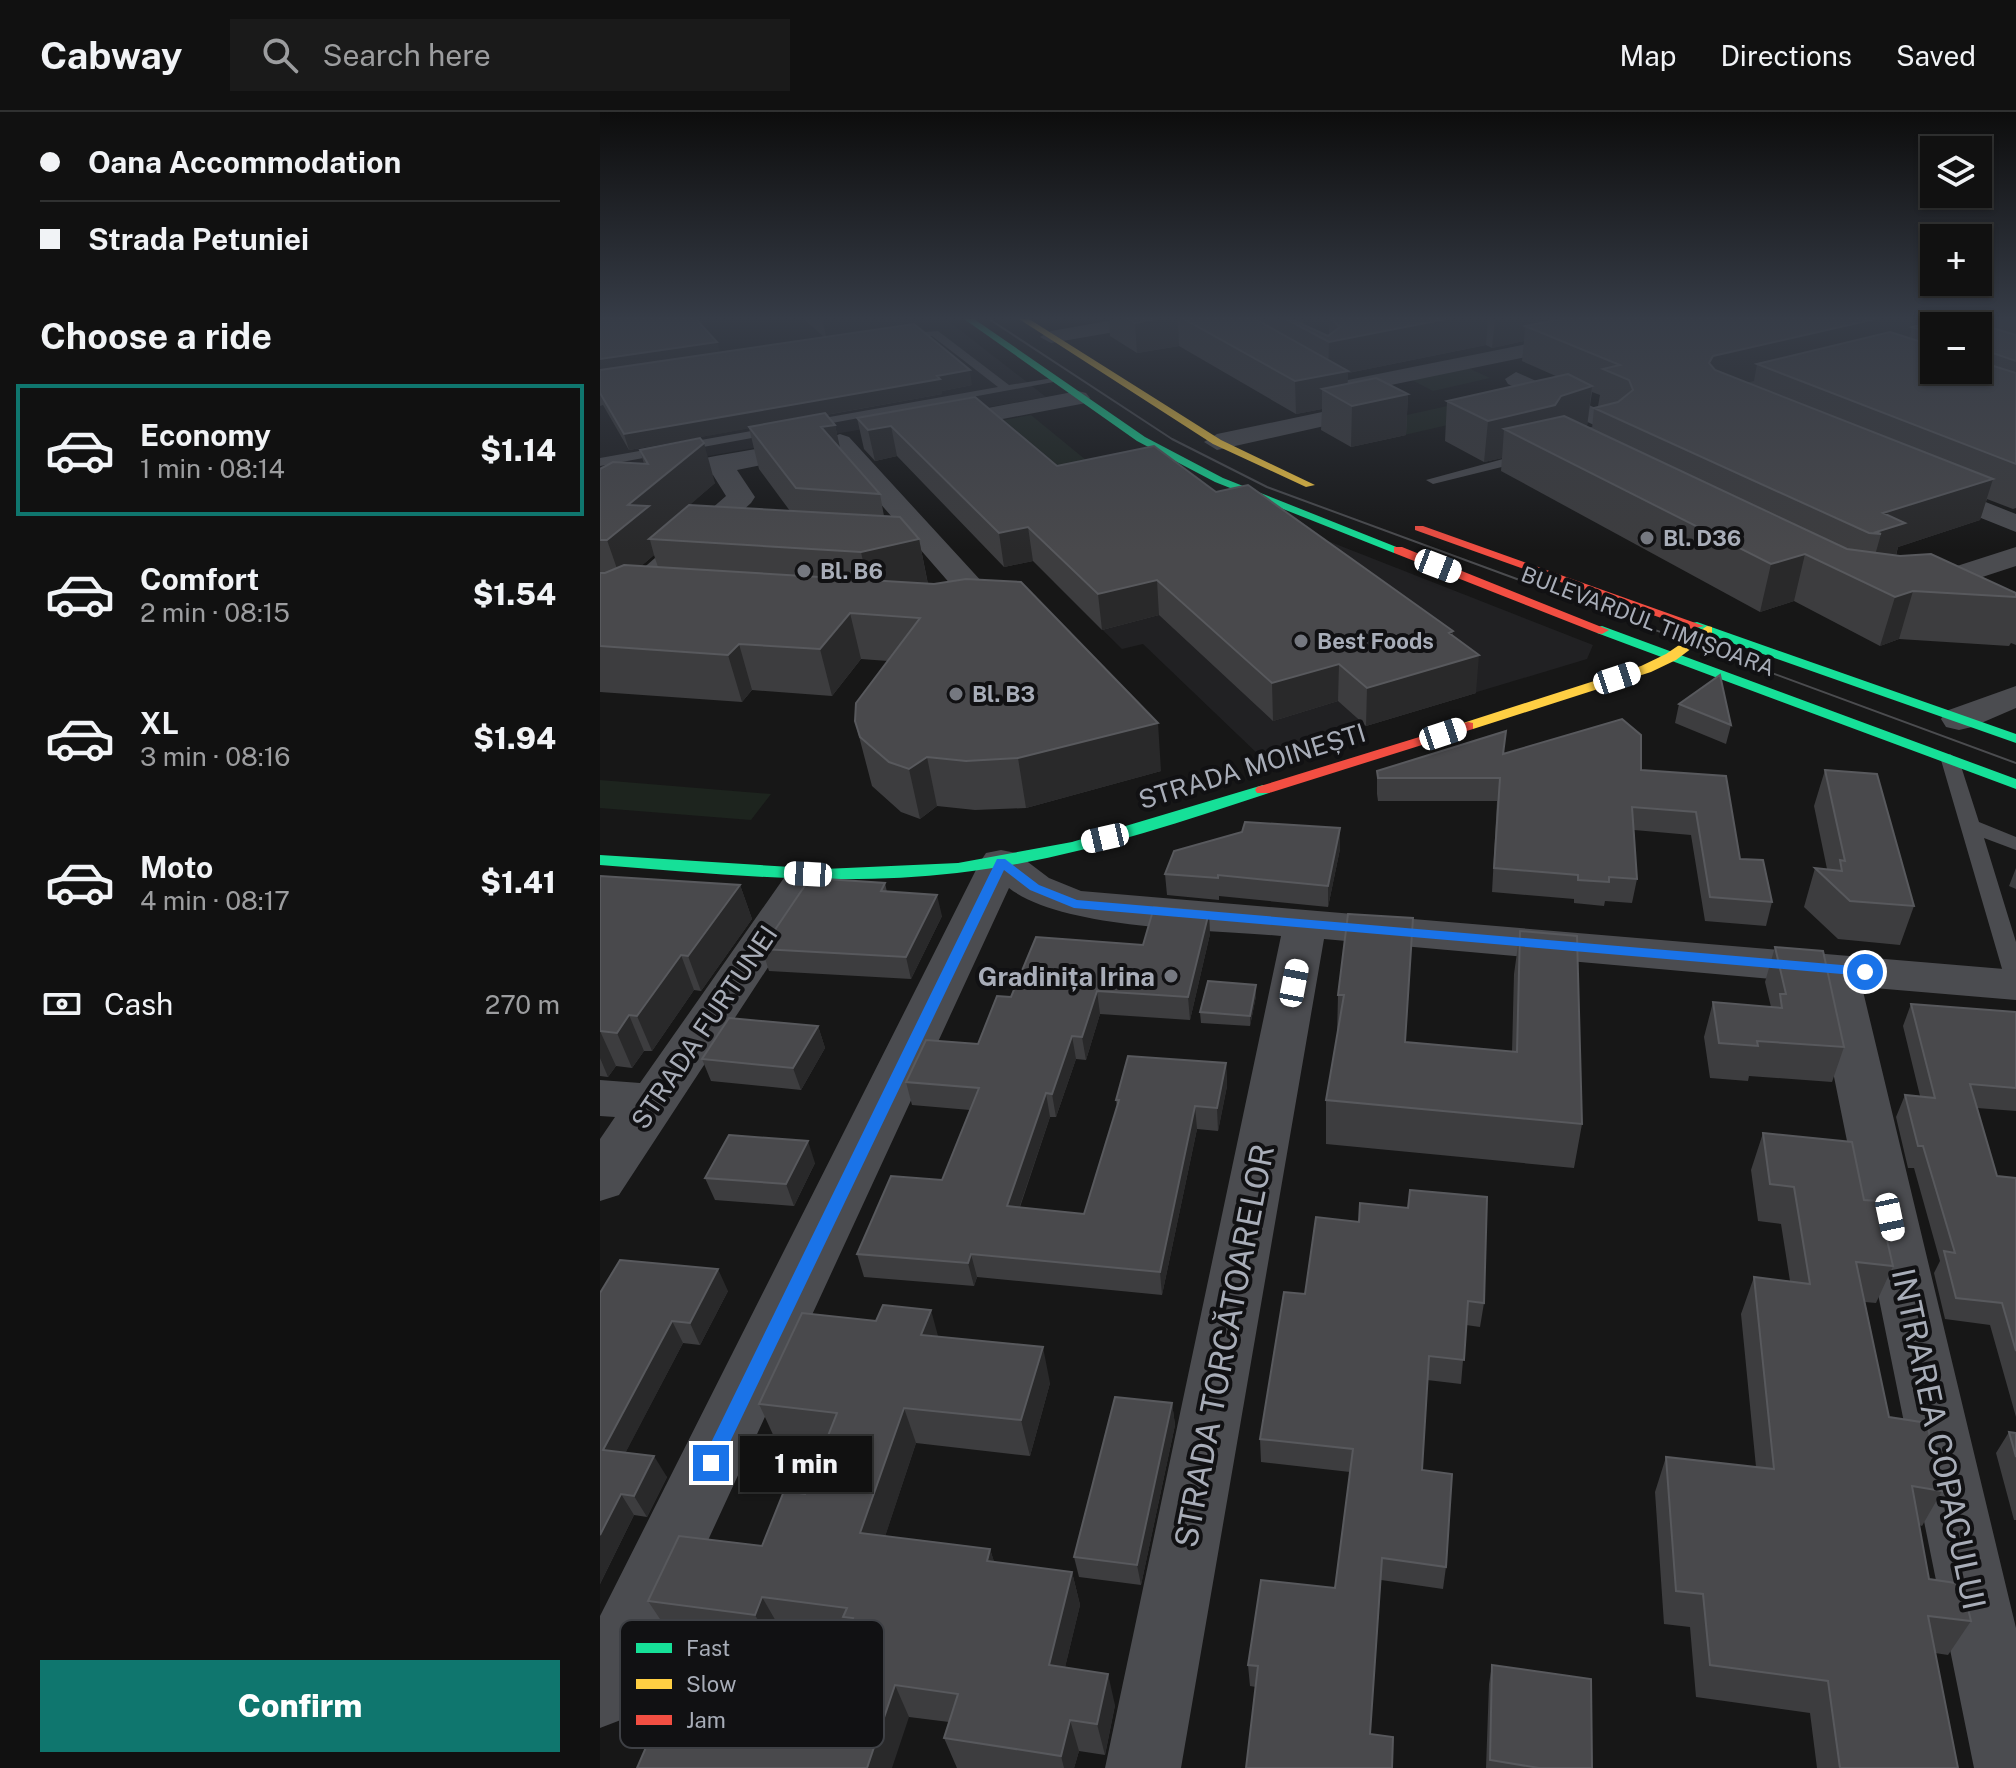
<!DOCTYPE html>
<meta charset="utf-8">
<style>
body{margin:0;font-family:"Public Sans",sans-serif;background:#1a1a1a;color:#f1f3f6;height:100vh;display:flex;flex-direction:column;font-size:30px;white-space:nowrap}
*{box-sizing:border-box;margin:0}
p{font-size:26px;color:#9c9d9f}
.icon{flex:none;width:44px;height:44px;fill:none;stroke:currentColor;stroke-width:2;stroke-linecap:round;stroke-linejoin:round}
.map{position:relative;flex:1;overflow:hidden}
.details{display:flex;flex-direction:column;background:#111;width:600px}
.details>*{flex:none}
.guide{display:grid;align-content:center;height:176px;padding:0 40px;background:#111}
.controls{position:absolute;left:1320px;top:24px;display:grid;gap:16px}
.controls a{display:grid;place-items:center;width:72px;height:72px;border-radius:0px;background:#111;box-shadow:0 2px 6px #0004,0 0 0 2px #303131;font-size:40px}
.end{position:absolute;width:36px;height:36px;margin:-18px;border:10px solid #1a73e8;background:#fff;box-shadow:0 0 0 4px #fff}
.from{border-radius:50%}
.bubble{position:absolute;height:56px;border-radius:0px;background:#111;box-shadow:0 2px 6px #0004,0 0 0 2px #303131;font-size:26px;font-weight:800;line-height:56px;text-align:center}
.car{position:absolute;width:24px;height:48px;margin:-24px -12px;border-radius:10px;box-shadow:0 0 6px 2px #0007;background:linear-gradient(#fff 24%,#345 0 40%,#fff 0 76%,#345 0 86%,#fff 0)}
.guide b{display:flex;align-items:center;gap:28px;height:76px;font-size:30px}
.guide b+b{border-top:2px solid #303131}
.guide i{width:20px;height:20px;background:#f1f3f6}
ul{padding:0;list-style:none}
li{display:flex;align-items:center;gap:24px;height:132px;margin:0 16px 12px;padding:0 24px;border:4px solid transparent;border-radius:0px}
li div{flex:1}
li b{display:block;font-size:30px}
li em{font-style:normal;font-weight:800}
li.selected{border-color:#0f766e}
li>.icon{width:72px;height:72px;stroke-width:1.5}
h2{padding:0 40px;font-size:36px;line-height:96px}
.pay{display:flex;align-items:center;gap:20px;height:88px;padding:0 40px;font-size:30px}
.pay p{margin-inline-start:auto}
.action{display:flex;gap:16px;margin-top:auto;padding:16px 40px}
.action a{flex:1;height:92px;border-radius:0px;background:#0f766e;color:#fff;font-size:32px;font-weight:800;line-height:92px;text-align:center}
header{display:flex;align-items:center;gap:48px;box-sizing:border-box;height:112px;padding:0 40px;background:#111;border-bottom:2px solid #303131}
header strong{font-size:38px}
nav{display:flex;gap:44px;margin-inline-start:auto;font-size:28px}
.search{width:560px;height:72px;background:#1a1a1a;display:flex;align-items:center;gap:20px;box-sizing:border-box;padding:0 28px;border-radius:0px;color:#9c9d9f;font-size:30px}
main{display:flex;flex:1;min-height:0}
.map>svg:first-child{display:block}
</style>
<header>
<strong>Cabway</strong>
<div class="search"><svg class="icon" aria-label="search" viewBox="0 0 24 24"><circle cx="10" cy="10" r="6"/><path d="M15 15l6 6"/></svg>Search here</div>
<nav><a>Map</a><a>Directions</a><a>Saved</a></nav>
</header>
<main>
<section class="details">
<div class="guide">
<b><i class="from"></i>Oana Accommodation</b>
<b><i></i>Strada Petuniei</b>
</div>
<h2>Choose a ride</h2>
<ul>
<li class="selected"><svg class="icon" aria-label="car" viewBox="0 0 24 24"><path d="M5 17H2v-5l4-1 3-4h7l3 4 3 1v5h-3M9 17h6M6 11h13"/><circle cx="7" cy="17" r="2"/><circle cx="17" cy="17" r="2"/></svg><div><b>Economy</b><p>1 min · 08:14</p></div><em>$1.14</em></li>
<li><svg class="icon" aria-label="car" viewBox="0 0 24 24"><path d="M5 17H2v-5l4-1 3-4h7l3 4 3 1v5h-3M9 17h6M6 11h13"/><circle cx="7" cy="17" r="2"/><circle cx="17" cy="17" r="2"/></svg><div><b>Comfort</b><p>2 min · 08:15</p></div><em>$1.54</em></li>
<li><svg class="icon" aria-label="car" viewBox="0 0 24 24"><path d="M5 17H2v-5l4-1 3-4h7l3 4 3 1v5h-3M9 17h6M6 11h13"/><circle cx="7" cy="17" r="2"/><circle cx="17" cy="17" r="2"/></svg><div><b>XL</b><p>3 min · 08:16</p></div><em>$1.94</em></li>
<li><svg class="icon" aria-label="car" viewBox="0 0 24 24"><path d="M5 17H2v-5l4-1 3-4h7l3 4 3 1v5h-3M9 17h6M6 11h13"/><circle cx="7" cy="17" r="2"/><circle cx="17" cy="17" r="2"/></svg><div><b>Moto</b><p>4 min · 08:17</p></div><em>$1.41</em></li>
</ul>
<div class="pay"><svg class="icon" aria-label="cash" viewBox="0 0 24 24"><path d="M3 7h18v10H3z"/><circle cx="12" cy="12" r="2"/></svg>Cash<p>270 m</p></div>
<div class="action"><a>Confirm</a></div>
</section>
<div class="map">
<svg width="1416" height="1656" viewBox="0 0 1416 1656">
<rect width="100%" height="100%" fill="#171717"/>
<path fill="#212123" d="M0,207h346l100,78 -446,78z
M603,380l390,153 -6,14 -326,98 -118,-113 -21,5 -68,-67z"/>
<path fill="#1d241e" d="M866,255l24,11 -57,13 -23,-12z
M852,293l26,13 -78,18 -25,-14z
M431,303l83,68v30l-110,-93z
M0,668l171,14 -20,26 -151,-12z"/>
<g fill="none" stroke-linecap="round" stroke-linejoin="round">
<path fill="#4b4c50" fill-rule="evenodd" d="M338,219l71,54 44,-7 6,3 -459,85v-8l398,-71 -66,-51 -40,2 -5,-3z
M929,340l6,4 -1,3 -101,25 -7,-4z
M1350,642l9,6 20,62 37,15v13l-32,-12 32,104v45l-11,-8 -64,-219z"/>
<path fill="#4b4c50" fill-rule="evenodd" d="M519,207h46l-10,6 -104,18 -11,-6 11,-6z
M952,227l11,6 -3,5 -222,46 -12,-7 12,-7z
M916,260l106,48 3,5c-11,15 -37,23 -55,18l-3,-5 3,-5 26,-7 -88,-42 -3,-5z
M478,279l8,2 4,5 -4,5 -151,29 -12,-7 12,-7z
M779,288l8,2 4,5 -4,5 -170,38 -13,-8 13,-8z
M240,322l9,3 146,159 5,7c-12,17 -34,24 -53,19l-5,-7 5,-7 19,-6 -135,-155 -4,-5 4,-5z
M216,327l13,8 -4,5 -88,18 18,27 -4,6 -140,127 -11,3v-27l126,-110 -13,-21 -60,12 -53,27v-21c43,-31 160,-43 216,-54z
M1330,368l86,34v18l-95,-38 -4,-6 4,-6z
M1416,435v19l-101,33 -11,-2 -4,-7 4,-7z
M1416,574v22l-44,19 -13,3 -13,-3 -5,-8 5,-8z
M401,738l15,3 33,25 32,13 935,79v30l-154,-13 154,641v140h-42l-159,-785 -491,-44 -143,829h-76l176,-832c-71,-7 -218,-6 -272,-48l-383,830 -26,10v-112l380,-754 6,-9z
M208,749l15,4 6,9 -210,321 -19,6v-62l15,-22 -15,-1v-36l40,3 153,-218z"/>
<path fill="#16e098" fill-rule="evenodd" d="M364,207h10l171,118 78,41 181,72 -10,3 -179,-71 -78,-41z
M1097,510l319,112v9l-324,-114v-6z
M1002,514l414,153v10l-419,-156v-6z
M663,673l8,5 -2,3c-102,34 -205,68 -312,80 -118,14 -238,1 -357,-8v-10l224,14 134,-6 114,-21z"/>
<path fill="#ffcf43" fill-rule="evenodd" d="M419,207h10l192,121 94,45 -9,2 -93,-43z
M1107,514l5,1v6l-36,27 -25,12 -178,57h-10l-2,-3 2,-3 178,-57 25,-12z"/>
<path fill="#f24e42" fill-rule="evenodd" d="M815,414h8l281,100 -12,3 -277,-99z
M794,435h8l207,83 -7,4 -5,-1 -203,-80z
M868,610l5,1v6l-204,64h-12l-2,-3 2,-3z"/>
<path stroke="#4b4c4f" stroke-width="2" d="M389,207l183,120 95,48 749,276"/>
</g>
<path fill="#3d3d3f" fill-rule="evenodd" d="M0,207l120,33 104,-15 -20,-18h98l1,6 69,60 -30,6v3l-116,21 9,10 5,24 40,45 4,22 35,23 9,45 233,187 -135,37 -51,2 -38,-4 -17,13 -19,-7 -29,-26 -17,-65 33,-60 -27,-2 -29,37 -80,-6 -10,12 -142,-10v-223l44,-5 -4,-14 75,33 -26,22 101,6 -31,-42 -10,-41 -120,22 -26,-45 -3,1zM54,443l4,12 -17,-1 6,-5z
M509,207h907v189l-3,1 -26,-10 -7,21 -82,27 -2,9 120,36v-1v54l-5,-2 -2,3 -110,-7 -19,7 -86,-45 -34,11 -259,-141 1,-13 -18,4 -39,-21 2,-40 111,-24 -36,-16 2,-20 -32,7 -6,-3 -138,28 -1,11 61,10 -2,41 -55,12 -30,-17 1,-21 -26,5 -117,-68 -42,7 -27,-17zM1334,214h44v44h-44zM992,280l8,3 -2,11 2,1 -6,1 -2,21 -7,-3h2z
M257,306l200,48 159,26 237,139v5l23,57 -110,33 -28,-25 -65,20 -114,-106 -57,15 -69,-69 -29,6 -107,-111 -22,5 -11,-12z
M1079,592l52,21 -5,19 -51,-21z
M903,642l138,16 85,6 14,83 32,43 -6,24 -61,-5 -14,-86 -57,-5 3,49 -5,24 -27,-2 -1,5 -30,-3v-4l-82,-7 5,-91h-119l-1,-7v-23z
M1225,658l89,136 -14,39 -62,-6 -34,-32 11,-39 12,1 -13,-63z
M740,716v21l-12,58 -109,-11v4l-52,-5 -2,-21z
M1416,756v21l-7,-3z
M0,764l140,9 12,34 -51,72 -7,-1 -42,61h-8l-12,17 -16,-2 -8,11 -8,-1z
M285,771l2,9 55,24 -31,63 -142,-8 -7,-22z
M748,802l57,128 107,10 2,-78 6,-43 62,193 -8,44 -248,-24v-44l11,-64 1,-41z
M610,822l-20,86 -90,-6 -14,46 -10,-1 -20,58h-6l-30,90 64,7 33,-107 -1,-7 110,-37 1,23 -9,45 -21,-2 -35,166 -185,-18 -3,9 -110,-9 -7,-23 85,-74 28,-70 -58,-5 -6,-23 72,-38 33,-47 132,-52z
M1175,835l69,100 -12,35 -83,-6 -1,5 -38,-3 -6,-41 9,-35 58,5 -6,-25z
M656,884l-6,30 -49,-3 -1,-11z
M1311,892l105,8v99l-39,-3 20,68 19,2v239l-26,-92 -45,-6 -11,-46 6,-12 -26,-93h-6l-12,-51 9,-22 15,1 -17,-70z
M218,914l7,22 -24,42 -90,-9 -9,-22z
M1163,1021l101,67 29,66 -17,37 -11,-1 24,115 53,74 -20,35 -3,-1 10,54 42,42 -23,34 -13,-2 23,115h-141l-7,-55 -114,-16 -6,-70 -26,-3 -9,-132 11,-35 90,10 -15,-153 13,-37 36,4 -9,-57 -23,-3 -7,-51z
M215,1051l-21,43 -79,-6 -10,-22z
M716,1105l168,86 -4,24 -14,-2 -5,59 -34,-4 -5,90 24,97 -3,22 -62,-9 -11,154 22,34 -136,-81 -6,-1 -2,-21 87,-77 15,-116 -89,-10 -1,-23 45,-145z
M128,1179l-28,54 -17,-2 -58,110 42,24 -20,40 -13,-2 -34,69v-291z
M339,1225l111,46 -20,73 -114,-13 -31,93 105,13 4,13 78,10 8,33 -15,62 50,38 -10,50 -26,-4 -5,17h-117l-13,-30 5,-16 -40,-5 -83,-25 20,-54 -65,-8 -7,18 -104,-14 -22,-33 114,-55 43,-52 19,-49 -49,-6 -16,-35z
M572,1291l3,22 -34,160 -62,-8 -5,-20z
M1409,1320l7,1v87h-2l-18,-67z
M892,1553l100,103h-106l3,-84z"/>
<path fill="#29292a" d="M222,207h80l2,9 -77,12z
M556,207h22l1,27 -42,7 -2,-30z
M703,207h27l-1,15 -11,2 -15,-8z
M846,207h42l-2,26 -138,28 -1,30 -25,-14v20l-26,5 -1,-33 33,-6 1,-33z
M895,207h140l-110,7 -1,15 -32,7z
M1275,207h66l-2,7 -27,1 -4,16 -151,21 -3,17 -47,11 2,-29 4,-7z
M117,230l4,14 -121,19v-16z
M370,258l2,15 -30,6v3l-313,56 -5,-16z
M992,274l-5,40 -31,10 -52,-7 -2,29 -18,4 4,-41z
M808,282l-2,41 -55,12 1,-41z
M235,313l9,41 -23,-39z
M291,314l6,30 -22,5 -7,-31z
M104,331l11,40 -65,57 4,15 -32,28 -15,-43 21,-35z
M1393,367l-13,41 -82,27 -5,19 -23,7 11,-39h-5l7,-21z
M428,415l5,34 -29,6 -5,-34z
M319,427l9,46 -57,13 -10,-46z
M1205,442l-11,47 -34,11 11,-48z
M557,468l2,35 -57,15 -4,-36z
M1313,479l-14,48 -19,7 15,-49z
M250,501l11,46 -29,37 -12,-47z
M853,519l-3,33 29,-9 -3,38 -110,33 1,-38z
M139,532l13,46 -10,12 -14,-47z
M739,552l-1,37 -65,20 -1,-38z
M558,611l3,48 -135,37 -8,-50z
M327,645l10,49 -17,13 -11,-50z
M740,716v21l-12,58v-21z
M140,773l12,34 -51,72 -13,-35z
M337,783l5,21 -31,63 -5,-22z
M609,800l1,22 -20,86 -2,-23z
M81,843l13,35 -42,61 -15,-35z
M656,873v11l-6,30v-10z
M497,879l3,23 -14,46 -4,-23z
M29,903l15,36 -12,17 -15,-35z
M218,914l7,22 -24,42 -8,-22z
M0,919l16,35 -8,11 -8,-19z
M472,924l4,23 -20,58 -4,-23z
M626,951l1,23 -9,45 -1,-23z
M446,981l4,24 -38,112 -5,-23z
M595,994l2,23 -35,166 -2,-23z
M208,1029l7,22 -21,43 -8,-22z
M371,1142l6,23 -3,9 -6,-23z
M118,1157l10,22 -28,54 -10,-22z
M331,1198l10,37 -20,-12z
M72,1209l11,22 -67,128 -13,-21z
M443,1235l7,36 -20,73 -9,-36z
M572,1291l3,22 -34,160 -4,-20z
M304,1296l12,35 -41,124 -15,-34z
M54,1344l13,21 -20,40 -13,-21z
M21,1382l13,21 -34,69v-49z
M390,1437l11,34 -14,-22z
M472,1460l8,33 -22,92 -9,-32z
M162,1485l19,33 -7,18 -19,-33z
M508,1562l7,31 -10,50 -8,-31z
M295,1573l14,32 -17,51h-25z
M470,1608l9,31 -5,17h-10l-3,-12z"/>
<path fill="#49494c" stroke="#58595d" stroke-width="2" d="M0,207h96l21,23 -117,17z
M529,207h27l-21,4z
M584,207h71l93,52 -53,10z
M686,207h5l37,17 12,-9 -9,-8h115l-117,23z
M962,207h313l-162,37 -4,7 6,7 278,109 -110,34 22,10 -29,9 5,2 -12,-1 -275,-125 24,-6 15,-12 -4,-10 -26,-11 17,-4 -95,-39z
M1344,207h42v7l30,9v26l-38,-13v-22h-44v8l-22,-7z
M314,212l56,46 -33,6 3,3 -316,55 -24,-41v-23z
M1290,220l44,14v24h44v-9l38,12v91l-259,-100z
M968,262l24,12 -31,10 -6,9 -67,16 -41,-20z
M776,266l32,16 -56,12 -30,-17z
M375,285l82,69 97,-20 62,46 32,-7 205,146 -4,2 30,22 -112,33 -28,-24 -67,19 -115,-103 -59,14 -70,-67 -29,6 -108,-107 -23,4 -11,-12z
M225,301l10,12 -14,2 59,67 -84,-6 -47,-61z
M964,304l283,133 53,7 31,-2 85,39v4l-103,-6 -18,6 -90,-43 -34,10 -267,-135z
M100,326l4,5 -76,62 21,1 -42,34h-7v-71l13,-7 35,2 -8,-14z
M89,393l211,12 19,22 -58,13 -212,-13z
M24,453l310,19 32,-5 55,3 137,141 -140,35 -52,3 -39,-4 -18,12 -20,-7 -29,-25 -5,-16 1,-18 64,-85 -70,-5 -30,36 -81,-5 -11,11 -128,-9v-73h5z
M1120,563l11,50 -52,-21z
M1022,607l19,16v35l85,6 14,83 23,1 9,42 -62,-5 -14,-85 -64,-5 5,72 -28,-2v5l-31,-2v-5l-84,-7 6,-90h-122l-1,-7 129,-40 -3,23z
M1225,658l52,4 37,132 -64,-5 -35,-33 27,3 -2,-11 5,1z
M645,710l95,6 -12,58 -110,-11v3l-53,-4 9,-23 68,-19z
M0,764l140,9 -52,71 -7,-1 -44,61 -8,-1 -12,18 -17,-2z
M210,766l75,5 -4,8 56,4 -31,62 -144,-8z
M554,795l55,5 -21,85 -91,-6 -15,46 -10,-1 -20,58 -6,-1 -39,113 77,8 35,-114h-3l12,-44 98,7 -9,45 -22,-2 -35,166 -189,-18 -3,9 -111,-9 34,-78 51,4 37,-92 -73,-6 20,-42 52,4 19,-48 14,1 25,-60 107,8z
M748,802l65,4 -8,124 112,10 3,-121 57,5 5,188 -256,-24 18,-105h-6z
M1175,835l48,4 21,96 -87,-6 1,5 -39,-3 -6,-41 69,6 -2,-14h6z
M608,869l48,4 -6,31 -50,-4z
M1311,892l105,8v76l-46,-4 27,92 19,2v173l-14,-48 -46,-5 -12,-47 11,2 -32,-107h-5l-13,-51 30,3z
M129,906l89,8 -25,42 -91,-9z
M1163,1021l89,9 12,58 14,1 15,65 -37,-4 33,155 38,6 15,68 -30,-5 17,93 33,5 9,37 -43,-5 30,152h-118l-12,-87 -118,-16 -7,-71 -27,-3 -10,-134 108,12 -20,-192 56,7 -16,-97 -24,-3z
M129,1023l79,6 -22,43 -81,-6z
M810,1078l77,7 -3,106 -16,-2 -4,59 -35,-4 -7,114 30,4 -6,93 -64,-9 -12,176 23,3 -1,31h-146l12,-102 -10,-1 13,-85 74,8 18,-139 -93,-10 24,-147 21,2 11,-77 43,5 1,-19 48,5z
M20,1148l98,9 -28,54 -18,-2 -69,129 51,6 -20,40 -13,-2 -21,41v-242z
M283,1193l48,5 -10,25 122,12 -22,73 -117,-12 -44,125 130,16 -3,12 85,11 -23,93 59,9 -11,50 -27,-4 -9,36 -117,-18 14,-44 -63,-9 -28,83h-230l41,-95 148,19 27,-74 -10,-1 4,-9 -85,-11 -7,18 -107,-14 31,-65 83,10 22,-55 21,3 32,-81 -78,-9 43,-91 74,8z
M515,1285l57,6 -35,162 -63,-8z
M1409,1320l7,1v24z
M892,1553l99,14 1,89h-53l-49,-8z"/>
<linearGradient id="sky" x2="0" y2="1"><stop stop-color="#0d0d0d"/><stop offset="0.47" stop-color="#363c47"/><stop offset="1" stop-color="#363c47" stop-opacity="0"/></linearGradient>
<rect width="1416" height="439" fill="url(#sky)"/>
<path fill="#1a73e8" d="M397,747h8l34,26 38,15 788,67 7,5 -7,4 -791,-68 -44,-18 -26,-20 -287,599h-13v-12z"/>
<g fill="#757880" stroke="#111113" stroke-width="3">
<circle cx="1047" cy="426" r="8"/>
<circle cx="204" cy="459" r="8"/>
<circle cx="701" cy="529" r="8"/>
<circle cx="356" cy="582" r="8"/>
<circle cx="571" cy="864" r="8"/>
</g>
<g text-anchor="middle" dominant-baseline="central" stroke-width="8" stroke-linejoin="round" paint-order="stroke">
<g font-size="22" font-weight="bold" fill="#a8adb8" stroke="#111113" text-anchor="start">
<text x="1063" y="426">Bl. D36</text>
<text x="220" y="459">Bl. B6</text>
<text x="717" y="529">Best Foods</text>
<text x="372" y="582">Bl. B3</text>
</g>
<g font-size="22" fill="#a8adb8" stroke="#111113">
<text transform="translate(1048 509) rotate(21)">BULEVARDUL TIMIȘOARA</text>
</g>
<g font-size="26" fill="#a8adb8" stroke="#111113">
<text transform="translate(652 654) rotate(-17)">STRADA MOINEȘTI</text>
<text transform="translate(104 915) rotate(-56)">STRADA FURTUNEI</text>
</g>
<g font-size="26" font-weight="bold" fill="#a8adb8" stroke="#111113" text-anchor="end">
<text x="555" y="864">Gradinița Irina</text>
</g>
<g font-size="32" fill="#a8adb8" stroke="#111113">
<text transform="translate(624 1234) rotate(-79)">STRADA TORCĂTOARELOR</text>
<text transform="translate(1339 1327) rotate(78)">INTRAREA COPACULUI</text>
</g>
</g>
<rect x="20" y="1508" width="264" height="128" rx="12" fill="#111113" stroke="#3e4045" stroke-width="2"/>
<rect x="36" y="1531" width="36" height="10" fill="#16e098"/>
<rect x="36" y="1567" width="36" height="10" fill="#ffcf43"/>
<rect x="36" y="1603" width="36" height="10" fill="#f24e42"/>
<g font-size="22" fill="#a8adb8">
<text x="86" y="1544">Fast</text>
<text x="86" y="1580">Slow</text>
<text x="86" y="1616">Jam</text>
</g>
</svg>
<div class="controls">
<a><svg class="icon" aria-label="layers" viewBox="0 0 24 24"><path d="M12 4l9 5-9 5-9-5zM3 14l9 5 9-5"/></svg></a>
<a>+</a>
<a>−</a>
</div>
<i class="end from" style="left:1265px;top:860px"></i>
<i class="end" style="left:111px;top:1351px"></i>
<div class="bubble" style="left:140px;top:1324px;width:132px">1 min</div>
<i class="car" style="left:838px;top:454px;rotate:111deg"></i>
<i class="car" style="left:1017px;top:566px;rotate:72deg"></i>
<i class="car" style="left:843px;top:622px;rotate:72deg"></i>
<i class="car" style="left:505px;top:726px;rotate:257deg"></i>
<i class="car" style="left:208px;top:762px;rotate:273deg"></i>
<i class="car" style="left:694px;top:871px;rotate:11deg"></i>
<i class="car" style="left:1290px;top:1105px;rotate:168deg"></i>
</div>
</main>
